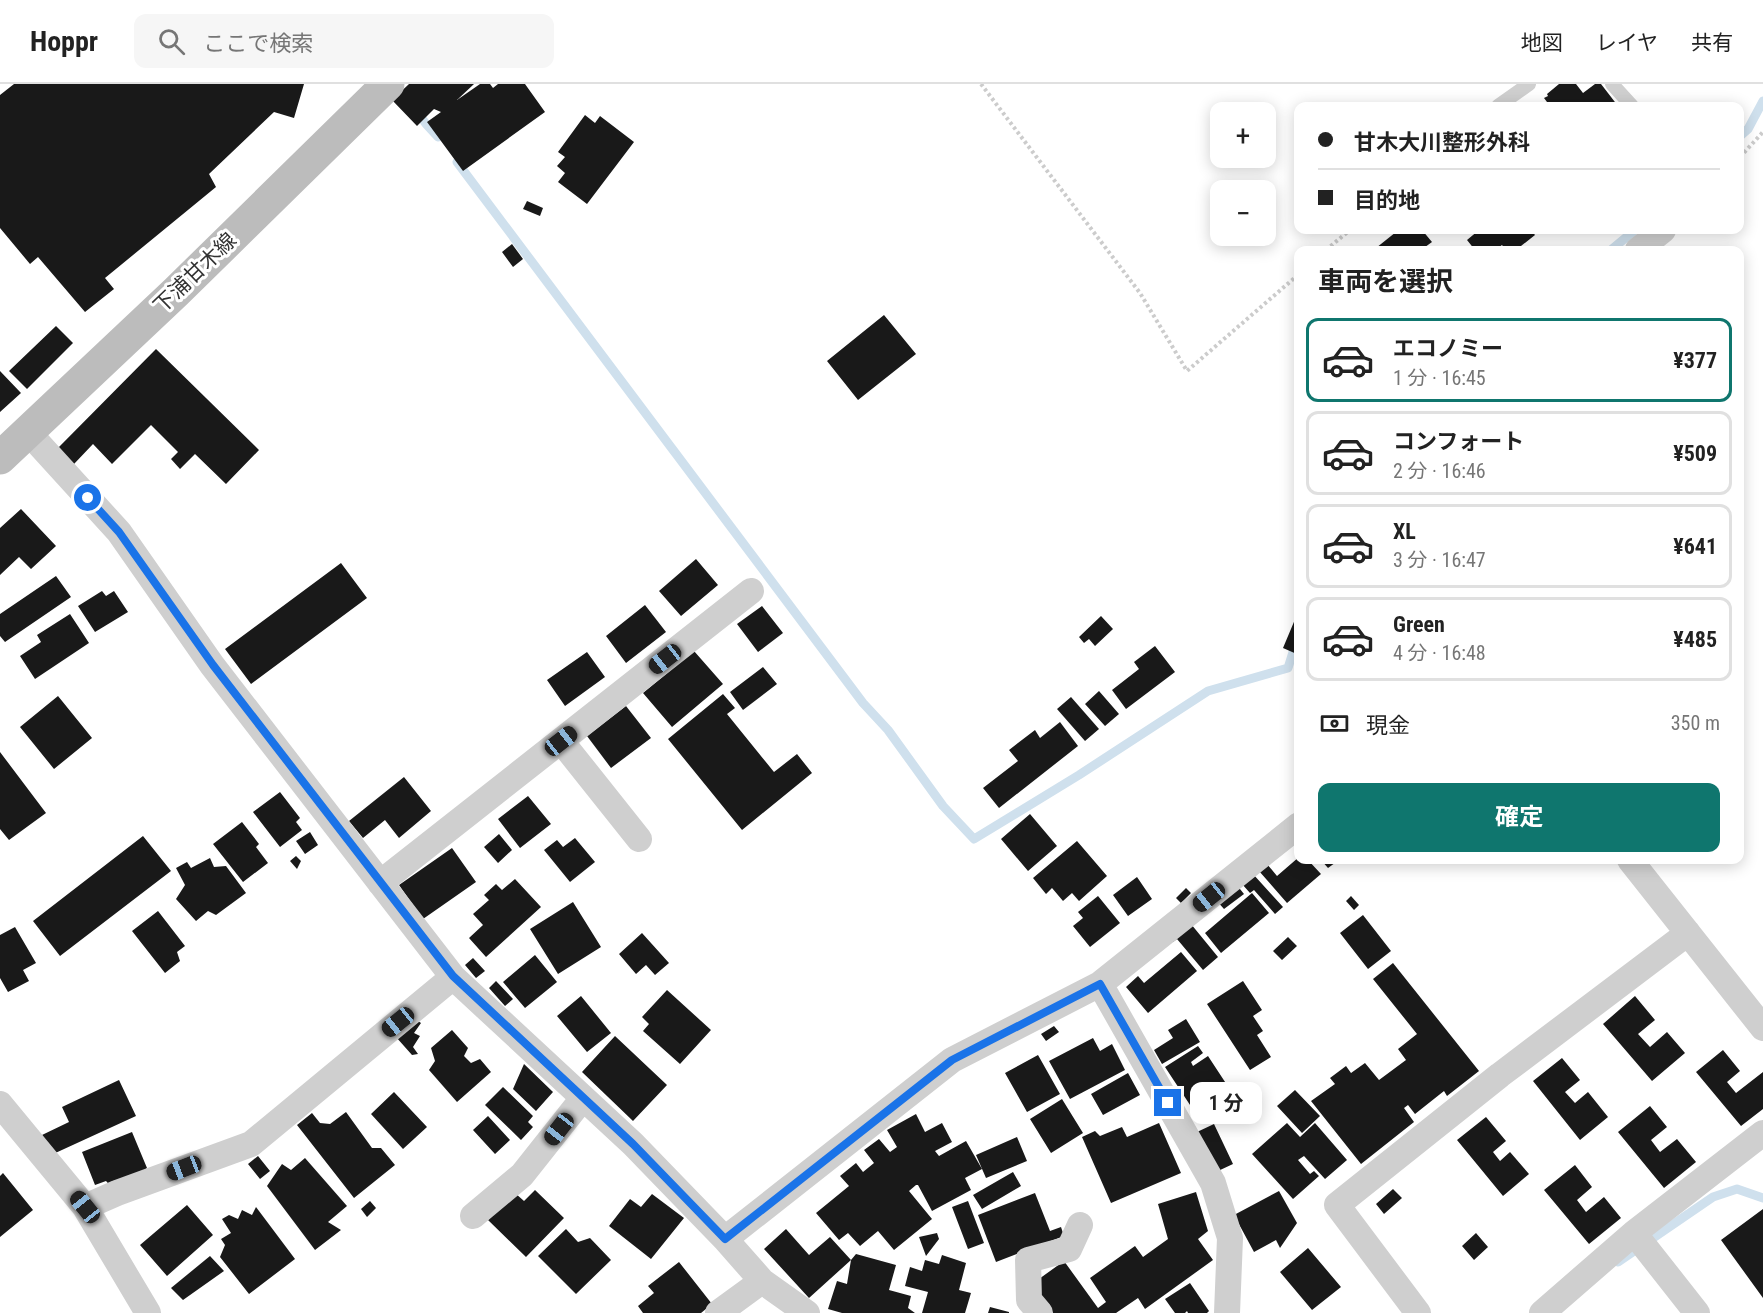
<!DOCTYPE html>
<html lang="ja">
<meta charset="utf-8">
<style>
body{margin:0;font-family:"Roboto Condensed","Noto Sans JP",sans-serif;background:#f6f6f6;color:#222;height:100vh;display:flex;flex-direction:column;font-size:22px;white-space:nowrap}
*{box-sizing:border-box;margin:0}
p{font-size:20px;color:#767676}
.icon{flex:none;width:33px;height:33px;fill:none;stroke:currentColor;stroke-width:2;stroke-linecap:round;stroke-linejoin:round}
.map{position:relative;flex:1;overflow:hidden}
.panel{position:absolute;left:1294px;top:162px;width:450px;height:618px;display:flex;flex-direction:column;background:#fff;border-radius:12px;box-shadow:0 3px 15px #0003}
.panel>*{flex:none}
.top-card{position:absolute;left:1294px;top:18px;width:450px;height:132px;border-radius:12px;box-shadow:0 3px 15px #0003;display:grid;align-content:center;height:132px;padding:0 24px;background:#fff}
.fabs{position:absolute;left:1210px;top:18px;display:grid;gap:12px}
.fabs a{display:grid;place-items:center;width:66px;height:66px;border-radius:12px;background:#fff;box-shadow:0 3px 15px #0003;font-size:30px}
.end{position:absolute;width:27px;height:27px;margin:-14px;border:8px solid #1a73e8;background:#fff;box-shadow:0 0 0 3px #fff}
.from{border-radius:50%}
.bubble{position:absolute;height:42px;border-radius:12px;background:#fff;box-shadow:0 3px 15px #0003;font-size:20px;font-weight:700;line-height:42px;text-align:center}
.car{position:absolute;width:18px;height:36px;margin:-18px -9px;border-radius:8px;box-shadow:0 0 4px 2px #0007;background:linear-gradient(#222 24%,#8ab4d8 0 40%,#222 0 76%,#8ab4d8 0 86%,#222 0)}
.top-card b{display:flex;align-items:center;gap:21px;height:57px;font-size:22px}
.top-card b+b{border-top:2px solid #e0e0e0}
.top-card i{width:15px;height:15px;background:#222}
ul{padding:0;list-style:none}
li{display:flex;align-items:center;gap:18px;height:84px;margin:0 12px 9px;padding:0 12px;border:3px solid #e0e0e0;border-radius:12px}
li div{flex:1}
li b{display:block;font-size:22px}
li em{font-style:normal;font-weight:700}
li.selected{border-color:#0f766e}
li>.icon{width:54px;height:54px;stroke-width:1.5}
h2{padding:0 24px;font-size:27px;line-height:72px}
.pay{display:flex;align-items:center;gap:15px;height:66px;padding:0 24px;font-size:22px}
.pay p{margin-inline-start:auto}
.primary-button{display:flex;gap:12px;margin-top:auto;padding:12px 24px}
.primary-button a{flex:1;height:69px;border-radius:12px;background:#0f766e;color:#fff;font-size:24px;font-weight:700;line-height:69px;text-align:center}
header{display:flex;align-items:center;gap:36px;box-sizing:border-box;height:84px;padding:0 30px;background:#fff;border-bottom:2px solid #e0e0e0}
header strong{font-size:28px}
nav{display:flex;gap:33px;margin-inline-start:auto;font-size:21px}
.search{width:420px;height:54px;background:#f6f6f6;display:flex;align-items:center;gap:15px;box-sizing:border-box;padding:0 21px;border-radius:12px;color:#767676;font-size:22px}
.map>svg:first-child{display:block}
</style>
<header>
<strong>Hoppr</strong>
<div class="search"><svg class="icon" aria-label="search" viewBox="0 0 24 24"><circle cx="10" cy="10" r="6"/><path d="M15 15l6 6"/></svg>ここで検索</div>
<nav><a>地図</a><a>レイヤ</a><a>共有</a></nav>
</header>
<div class="map">
<svg width="1763" height="1229" viewBox="0 0 1763 1229">
<rect width="100%" height="100%" fill="#fff"/>
<g fill="none" stroke-linecap="round" stroke-linejoin="round">
<path stroke="#cfe0ed" stroke-width="9" d="M416,26l10,14 12,13
M1740,52l8,-7 15,-28
M457,78l406,541 25,27 55,76 31,33 105,-64 129,-84 80,-23 11,-35
M1611,166l24,-20
M1618,1178l95,-65 24,-8 26,9"/>
</g>
<path fill="#191919" d="M14,0h290l-10,34 -20,-6 -65,62 7,13 -111,91 9,11 -29,23 -47,-55 -8,7 -30,-36v-133z
M409,0h65l-17,16 23,-16h10l3,4 5,-4h27l20,28 -82,59 -36,-49 14,-10 -7,-3 -17,17 -25,-26z
M1559,0h17l7,9 12,-9h6l17,22h-68l-6,-8 4,-2 -1,-2z
M585,31l10,8 5,-7 34,26 -47,62 -29,-22 7,-9 -8,-7 8,-9 -7,-5z
M527,117l16,7 -3,8 -17,-7z
M1394,146h28l10,12 -11,8h-43l-2,-2 20,-16z
M1479,146h52l4,5 -19,15h-10l-4,-5 -7,5h-20l-8,-10z
M512,160l11,15 -10,8 -11,-15z
M884,231l32,39 -58,46 -31,-39z
M56,242l17,17 -46,46 -18,-18z
M156,265l103,101 -33,34 -31,-30 -15,15 -9,-10 7,-7 -27,-27 -39,39 -19,-20 -19,20 -16,-16z
M0,287l21,22 -21,19z
M21,425l35,37 -25,23 -12,-12 -19,18v-47z
M696,475l22,26 -37,31 -22,-25z
M341,479l26,35 -116,86 -26,-35z
M56,492l15,21 -66,45 -5,-6v-22z
M102,507l4,5 8,-5 14,21 -33,20 -17,-26z
M645,521l21,27 -40,31 -20,-27z
M762,522l21,27 -25,19 -21,-28z
M70,530l19,29 -54,36 -15,-23 21,-14 -4,-7z
M1101,532l12,13 -18,17 -6,-7 -5,4 -5,-6z
M1296,533l3,2v36l-16,-7z
M1155,562l20,26 -49,37 -14,-19 27,-21 -5,-7z
M694,567l29,33 -51,43 -29,-34z
M587,568l18,25 -40,29 -18,-26z
M763,583l14,17 -34,26 -13,-18z
M1099,607l20,23 -14,12 -20,-22z
M723,610l12,14 -8,6 47,58 23,-18 15,19 -70,57 -74,-91z
M58,612l34,42 -38,31 -34,-42z
M1071,613l28,32 -14,12 -28,-32z
M626,622l25,32 -40,30 -24,-32z
M1060,638l18,24 -79,62 -16,-20 35,-27 -9,-11 26,-20 5,8z
M0,668l46,61 -37,27 -9,-11z
M404,693l27,34 -32,27 -14,-18 -22,18 -14,-17z
M280,708l20,26 -4,4 6,8 -22,17 -27,-35z
M528,712l23,28 -31,24 -22,-29z
M1030,730l27,32 -29,25 -27,-32z
M242,738l17,22 -3,3 12,16 -25,19 -30,-38z
M310,748l8,13 -13,9 -9,-13z
M499,750l13,16 -14,13 -14,-16z
M143,752l28,35 -111,85 -27,-35z
M575,754l20,24 -25,20 -26,-32 13,-10 6,7z
M1077,757l30,35 -28,25 -7,-8 -9,8 -11,-13 -6,6 -13,-16z
M452,764l24,34 -53,37 -24,-34z
M296,772l5,5 -4,8 -7,-8z
M1299,773v3h9l13,14 -34,29 -28,-32 8,-7 10,12z
M210,774l4,9 12,-1 20,27 -30,22 -8,-4 -12,10 -20,-22 9,-14 -9,-17 11,-6 4,6z
M1321,776h18l-11,8z
M1253,790l30,33 -8,7 -21,-24 -4,3 -8,-9z
M1137,793l15,22 -24,17 -15,-21z
M515,795l26,28 -55,50 -17,-19 14,-13 -10,-11 16,-14 -5,-5 12,-11 6,6z
M1236,800l8,10 -20,15 -8,-9z
M1186,804l5,5 -10,10 -5,-5z
M1252,809l17,20 -48,40 -16,-20z
M1098,812l22,27 -30,24 -17,-21 10,-8 -5,-6z
M1351,812l8,9 -5,5 -8,-9z
M573,818l28,45 -43,27 -28,-45z
M158,827l27,35 -8,6 3,9 -15,12 -33,-42z
M1363,831l28,36 -23,18 -28,-36z
M1191,840l27,33 -15,13 -26,-31 -4,3 -2,-2z
M15,843l21,36 -13,7 6,11 -21,11 -8,-14v-43z
M642,849l27,30 -14,12 -9,-10 -10,9 -17,-20z
M1288,853l9,9 -15,14 -9,-9z
M1181,868l16,19 -49,42 -22,-26 12,-11 6,7z
M535,871l22,27 -32,26 -22,-26z
M473,874l12,13 -9,7 -11,-13z
M1393,879l86,108 -32,25 -3,-5 -29,23 -7,-9 -4,3 10,14 -53,42 -50,-63 24,-17 -5,-6 16,-12 5,7 14,-10 14,17 27,-20 -8,-11 19,-15 -44,-55z
M496,897l17,18 -8,7 -16,-18z
M1243,897l19,29 -9,6 10,15 -6,4 14,22 -21,13 -43,-66z
M667,906l44,40 -31,34 -37,-33 6,-7 -7,-7z
M581,912l30,37 -24,19 -30,-36z
M1635,912l20,24 -17,14 12,13 17,-15 18,21 -33,28 -49,-57z
M415,935l6,4 -7,10 6,3 -7,11 5,7 -6,1 -16,-18z
M1186,935l14,23 -38,22 -8,-14 19,-12 -5,-8z
M1054,942l5,6 -13,9 -5,-7z
M452,946l16,18 -4,8 7,7 9,-4 11,13 -34,30 -28,-32 6,-9 -4,-13z
M615,952l52,49 -34,36 -51,-49z
M1093,954l7,13 12,-7 13,26 -55,29 -21,-38z
M1198,962l5,7 -12,9 2,4 15,-10 19,29 -35,23 -27,-41z
M1723,966l17,21 -13,11 9,11 27,-21v37l-22,17 -45,-54z
M1038,971l22,39 -33,18 -22,-39z
M1562,974l18,22 -15,12 10,11 13,-11 20,25 -28,23 -47,-59z
M524,980l29,28 -17,19 -23,-22z
M1128,989l12,22 -37,20 -12,-21z
M119,996l17,36 -85,39 -9,-20 27,-13 -7,-15z
M503,1003l30,29 -5,6 5,5 -12,13 -36,-35z
M1295,1006l25,26 -18,17 -25,-27z
M394,1008l33,35 -24,22 -32,-35z
M1062,1015l21,34 -32,20 -21,-34z
M1650,1022l17,21 -16,13 9,12 17,-13 19,23 -32,26 -46,-56z
M346,1028l26,36h9l14,17 -41,33 -57,-73 15,-12 8,10 10,1z
M916,1030l9,18 17,-9 10,19 -17,9 4,5 27,-15 16,28 -17,9 6,12 -39,21 -14,-26h-2l-7,6 23,28 -38,31 -16,-19 -18,15 -12,-13 -9,7 -23,-27 33,-27 -9,-10 16,-13 7,9 11,-9 -10,-13 15,-11 11,13 7,-5 -10,-17z
M488,1032l22,24 -15,14 -22,-24z
M1486,1033l20,24 -13,11 7,9 10,-9 19,22 -26,22 -46,-56z
M1159,1039l22,50 -70,30 -29,-66 13,-6 5,5 22,-9 5,10z
M1287,1039l13,14 15,-14 32,37 -22,19 -21,-23 -6,4 12,14 4,-3 5,5 -26,23 -41,-45z
M1214,1040l19,40 -15,7 -21,-39z
M132,1048l15,36 -30,25 -11,-12 -11,4 -13,-33z
M1017,1053l10,24 -41,17 -10,-23z
M258,1072l12,15 -10,8 -12,-15z
M305,1074l42,48 -19,16 13,8 -26,20 -48,-64 15,-22 9,6z
M1575,1081l17,22 -15,13 9,12 18,-15 17,21 -32,26 -45,-54z
M1013,1088l8,14 -39,23 -9,-14z
M3,1089l30,37 -33,27v-61z
M1393,1105l9,9 -18,16 -8,-10z
M535,1106l29,28 -38,39 -38,-37 27,-27 9,8z
M1279,1107l18,32 -17,25 -4,-8 -22,12 -20,-37z
M1196,1108l12,39 -10,8 15,21 -68,49 -7,-11 -22,15h-63l-21,-29 32,-23 34,47 8,-6 -16,-24 45,-32 8,11 25,-18 -10,-35z
M1035,1109l15,38 11,-4 3,9 -68,26 -18,-47z
M652,1110l32,24 -33,41 -42,-33 21,-27 11,8z
M370,1117l6,7 -9,9 -6,-8z
M968,1117l16,42 -16,6 -16,-42z
M187,1121l26,30 -46,41 -27,-31z
M256,1123l39,52 -46,35 -29,-37 5,-12 -4,-6 10,-6 -9,-14 7,-4 9,4 4,-9 10,5z
M1763,1125v89l-42,-58z
M566,1145l12,13 12,-4 21,22 -35,34 -38,-38z
M786,1145l23,26 21,-18 21,23 -42,38 -45,-49z
M937,1149l2,6 -13,17 -7,-19z
M1476,1149l12,14 -14,13 -12,-14z
M1308,1164l33,39 -29,23 -32,-38z
M856,1170l40,11 -7,25 22,6 -3,12 7,5h-73l-14,-4 9,-28 10,3 4,-24z
M942,1171l24,8 -7,27 12,3 -6,20h-43l6,-21 -23,-6 5,-19 12,4 3,-11 14,4z
M210,1172l14,15 -41,29 -12,-12z
M679,1178l33,42 -11,9h-58l-5,-7 16,-13 -6,-7z
M1190,1199l19,28 -2,2h-19l-1,-2 -2,2h-10l-10,-14z
M990,1223l19,5v1h-21z"/>
<g fill="none" stroke-linecap="round" stroke-linejoin="round">
<path stroke="#ccc" stroke-width="4" stroke-dasharray="3 3" stroke-linecap="butt" d="M981,0l159,209 47,78 112,-97
M1740,73l23,-25
M1326,166l24,-20"/>
<path stroke="#cfcfcf" stroke-width="14" d="M1612,0l20,22
M1498,22l31,-22"/>
<path stroke="#cfcfcf" stroke-width="26" d="M1638,166l25,-20
M27,347l92,101 93,133 241,312 180,167 92,95 37,42 45,32
M561,657l78,98
M1630,776l133,168
M380,799l371,-292
M1100,900l113,199 17,55 -3,75
M0,1020l85,103 63,106
M85,1123l32,-14 134,-49 202,-167
M473,1132l49,-41 61,-77
M1634,1149l63,80
M725,1155l227,-179 148,-76 199,-159
M718,1229l44,-32
M1040,1229l-11,-13 -1,-40 41,-11 11,-24
M1418,1229l-81,-108 163,-130 188,-142
M1542,1229l92,-80 129,-100"/>
<path stroke="#bcbcbc" stroke-width="33" d="M0,374l176,-166 212,-208"/>
</g>
<g fill="none" stroke-linecap="round" stroke-linejoin="round">
<path stroke="#1a73e8" stroke-width="8" d="M88,414l31,34 94,133 240,311 180,168 92,95 227,-179 148,-76 68,119"/>
</g>
<g text-anchor="middle" dominant-baseline="central" stroke-width="6" stroke-linejoin="round" paint-order="stroke">
<g font-size="21" fill="#323232" stroke="#fff">
<text transform="translate(195 189) rotate(-44)">下浦甘木線</text>
</g>
</g>
</svg>
<div class="fabs">
<a>+</a>
<a>−</a>
</div>
<i class="end from" style="left:88px;top:414px"></i>
<i class="end" style="left:1168px;top:1019px"></i>
<div class="bubble" style="left:1190px;top:998px;width:72px">1 分</div>
<i class="car" style="left:665px;top:575px;rotate:232deg"></i>
<i class="car" style="left:561px;top:657px;rotate:52deg"></i>
<i class="car" style="left:1209px;top:813px;rotate:231deg"></i>
<i class="car" style="left:398px;top:938px;rotate:231deg"></i>
<i class="car" style="left:559px;top:1045px;rotate:218deg"></i>
<i class="car" style="left:184px;top:1084px;rotate:249deg"></i>
<i class="car" style="left:85px;top:1123px;rotate:321deg"></i>
<div class="top-card">
<b><i class="from"></i>甘木大川整形外科</b>
<b><i></i>目的地</b>
</div>
<section class="panel">
<h2>車両を選択</h2>
<ul>
<li class="selected"><svg class="icon" aria-label="car" viewBox="0 0 24 24"><path d="M5 17H2v-5l4-1 3-4h7l3 4 3 1v5h-3M9 17h6M6 11h13"/><circle cx="7" cy="17" r="2"/><circle cx="17" cy="17" r="2"/></svg><div><b>エコノミー</b><p>1 分 · 16:45</p></div><em>¥377</em></li>
<li><svg class="icon" aria-label="car" viewBox="0 0 24 24"><path d="M5 17H2v-5l4-1 3-4h7l3 4 3 1v5h-3M9 17h6M6 11h13"/><circle cx="7" cy="17" r="2"/><circle cx="17" cy="17" r="2"/></svg><div><b>コンフォート</b><p>2 分 · 16:46</p></div><em>¥509</em></li>
<li><svg class="icon" aria-label="car" viewBox="0 0 24 24"><path d="M5 17H2v-5l4-1 3-4h7l3 4 3 1v5h-3M9 17h6M6 11h13"/><circle cx="7" cy="17" r="2"/><circle cx="17" cy="17" r="2"/></svg><div><b>XL</b><p>3 分 · 16:47</p></div><em>¥641</em></li>
<li><svg class="icon" aria-label="car" viewBox="0 0 24 24"><path d="M5 17H2v-5l4-1 3-4h7l3 4 3 1v5h-3M9 17h6M6 11h13"/><circle cx="7" cy="17" r="2"/><circle cx="17" cy="17" r="2"/></svg><div><b>Green</b><p>4 分 · 16:48</p></div><em>¥485</em></li>
</ul>
<div class="pay"><svg class="icon" aria-label="cash" viewBox="0 0 24 24"><path d="M3 7h18v10H3z"/><circle cx="12" cy="12" r="2"/></svg>現金<p>350 m</p></div>
<div class="primary-button"><a>確定</a></div>
</section>
</div>
